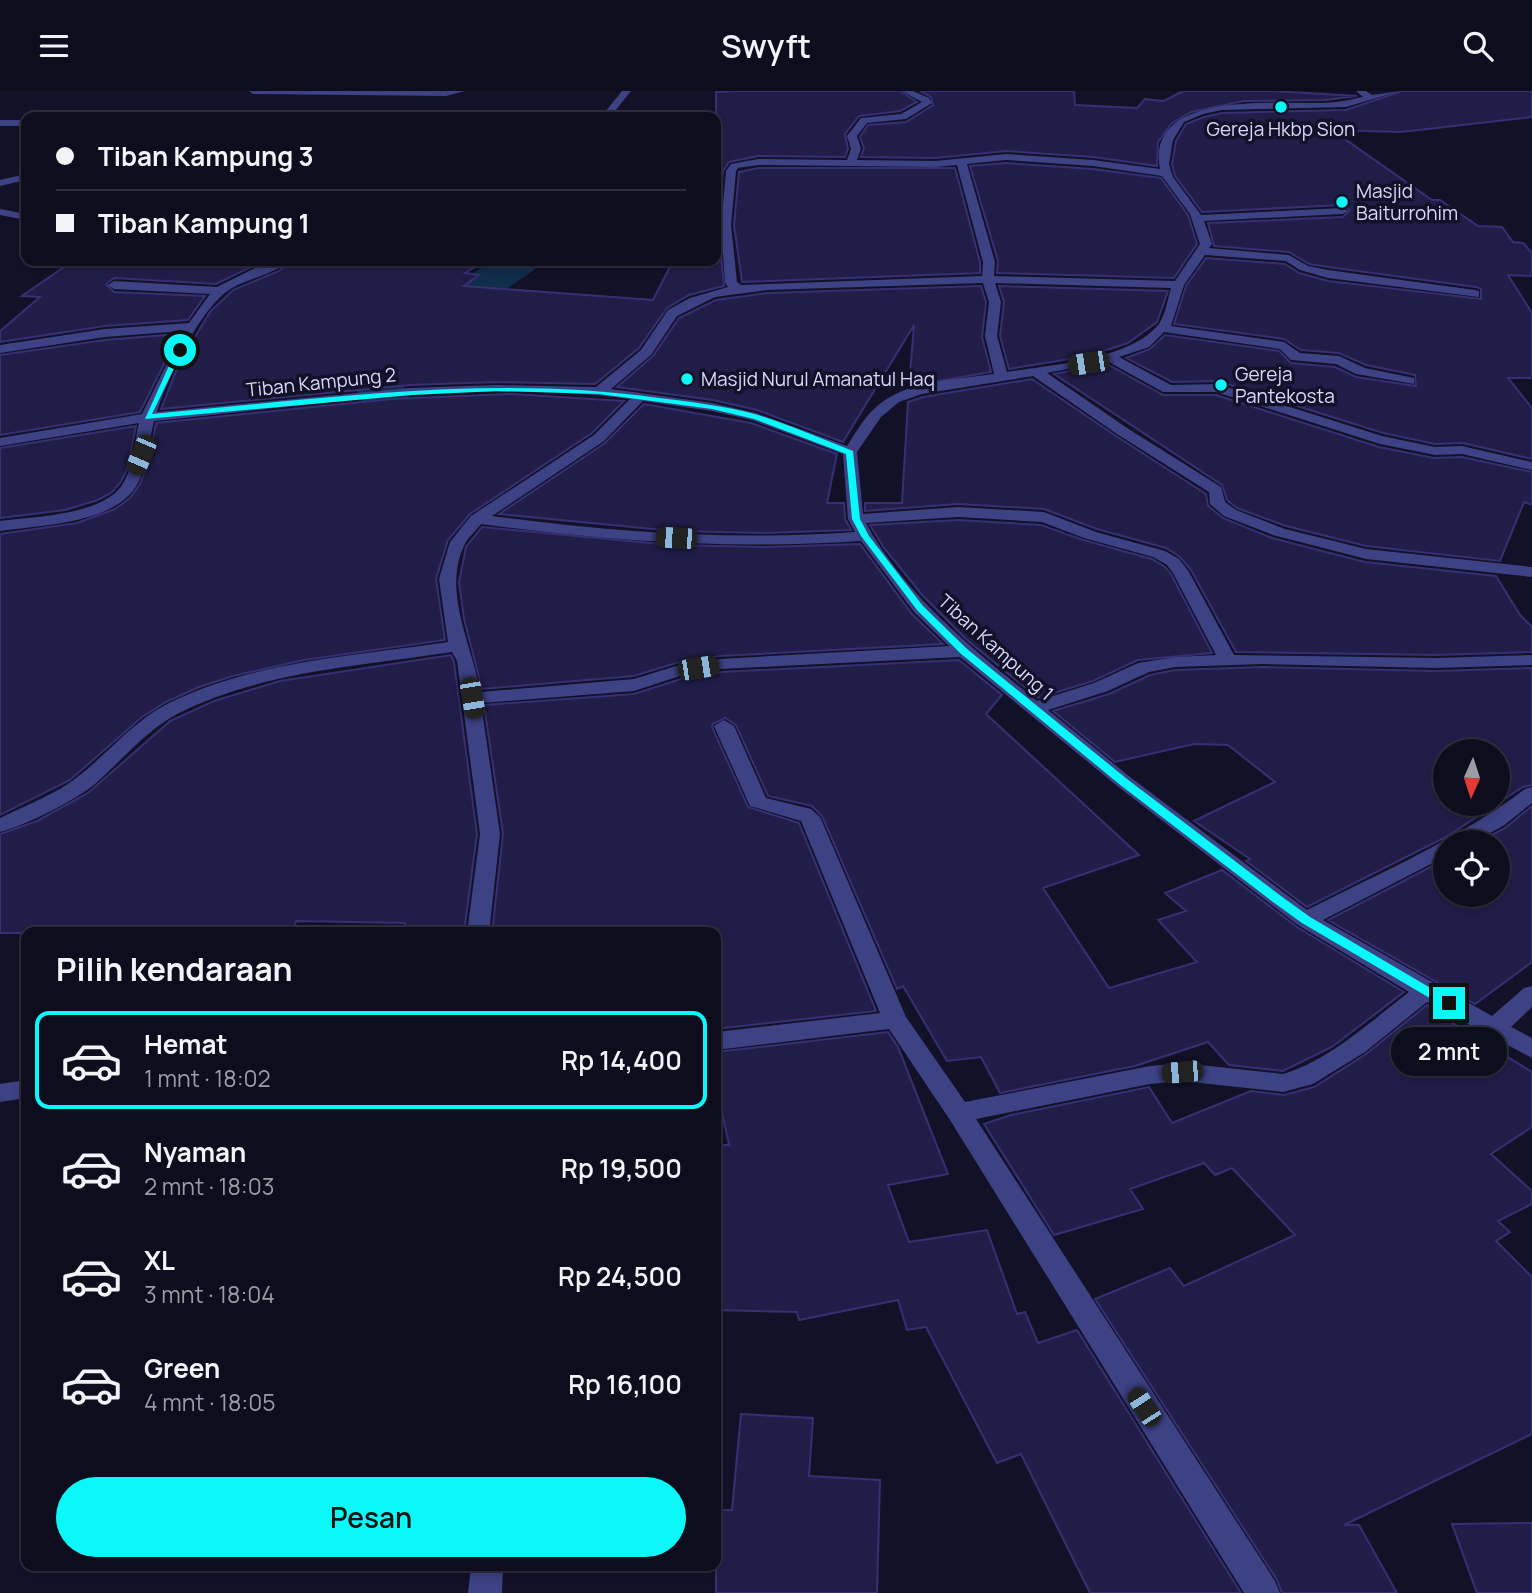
<!DOCTYPE html>
<html lang="id">
<meta charset="utf-8">
<style>
body{margin:0;font-family:Manrope,sans-serif;background:#1c1b2b;color:#f1f3f6;height:100vh;display:flex;flex-direction:column;font-size:26px;white-space:nowrap}
*{box-sizing:border-box;margin:0}
p{font-size:23px;color:#9b9ca4}
.icon{flex:none;width:38px;height:38px;fill:none;stroke:currentColor;stroke-width:2;stroke-linecap:round;stroke-linejoin:round}
.map{position:relative;flex:1;overflow:hidden}
.sheet{position:absolute;left:21px;top:836px;width:700px;height:644px;display:flex;flex-direction:column;background:#0e0d1e;border-radius:14px;box-shadow:0 4px 10px #0003,0 0 0 2px #2e2d3c}
.sheet>*{flex:none}
.top-card{position:absolute;left:21px;top:21px;width:700px;height:154px;border-radius:14px;box-shadow:0 4px 10px #0003,0 0 0 2px #2e2d3c;display:grid;align-content:center;height:154px;padding:0 35px;background:#0e0d1e}
.needle{width:46px;rotate:183deg}
.controls{position:absolute;left:1433px;top:648px;display:grid;gap:14px}
.controls a{display:grid;place-items:center;width:77px;height:77px;border-radius:50%;background:#0e0d1e;box-shadow:0 4px 10px #0003,0 0 0 2px #2e2d3c;font-size:35px}
.end{position:absolute;width:32px;height:32px;margin:-16px;border:9px solid #0af8f7;background:#111;box-shadow:0 0 0 4px #111}
.from{border-radius:50%}
.bubble{position:absolute;height:49px;border-radius:24px;background:#0e0d1e;box-shadow:0 4px 10px #0003,0 0 0 2px #2e2d3c;font-size:23px;font-weight:600;line-height:49px;text-align:center}
.car{position:absolute;width:21px;height:42px;margin:-21px -10px;border-radius:9px;box-shadow:0 0 5px 2px #0007;background:linear-gradient(#222 24%,#8ab4d8 0 40%,#222 0 76%,#8ab4d8 0 86%,#222 0)}
.top-card b{display:flex;align-items:center;gap:24px;height:66px;font-size:26px}
.top-card b+b{border-top:2px solid #2e2d3c}
.top-card i{width:18px;height:18px;background:#f1f3f6}
ul{padding:0;list-style:none}
li{display:flex;align-items:center;gap:21px;height:98px;margin:0 14px 10px;padding:0 21px;border:4px solid transparent;border-radius:14px}
li div{flex:1}
li b{display:block;font-size:26px}
li em{font-style:normal;font-weight:600}
li.selected{border-color:#0af8f7}
li>.icon{width:63px;height:63px;stroke-width:1.5}
h2{padding:0 35px;font-size:32px;line-height:84px}
.button{display:flex;gap:14px;margin-top:auto;padding:14px 35px}
.button a{flex:1;height:80px;border-radius:42px;background:#0af8f7;color:#111;font-size:28px;font-weight:600;line-height:80px;text-align:center}
header{display:flex;justify-content:space-between;align-items:center;height:91px;padding:0 35px;background:#0e0d1e;font-size:32px;font-weight:600}
.map>svg:first-child{display:block}
</style>
<header><svg class="icon" aria-label="menu" viewBox="0 0 24 24"><path d="M4 6h16M4 12h16M4 18h16"/></svg>Swyft<svg class="icon" aria-label="search" viewBox="0 0 24 24"><circle cx="10" cy="10" r="6"/><path d="M15 15l6 6"/></svg></header>
<div class="map">
<svg width="1532" height="1502" viewBox="0 0 1532 1502">
<rect width="100%" height="100%" fill="#121128"/>
<g fill="none" stroke-linecap="round" stroke-linejoin="round">
<path fill="#102d4c" fill-rule="evenodd" d="M493,170h47l-6,9 -96,66 -33,28 -3,18 11,25c-11,25 -34,71 -60,84 -13,6 -25,3 -38,0l-7,-11 40,-43 17,-30c-6,-11 -13,-23 -10,-36 9,-37 105,-89 138,-110z"/>
</g>
<path fill="#211d48" stroke="#363073" stroke-width="2" fill-rule="evenodd" d="M738,0h162l17,11 -17,9 -41,5 -14,18 3,15 -3,8 -87,-1 -29,6 -6,9 -5,54 6,61 -35,9 -22,13 -28,40 -44,36 -98,-2 -87,3 -249,24 18,-45 31,-52 23,-22 46,-19 13,-10h192l-19,12 14,2 -15,11 189,14 20,-39h43v-169z
M920,0h154l1,14 62,3 8,-9 19,2 19,-10h89l85,5 -32,4 -81,1 -53,11 -20,12 -13,18 -1,24 -64,-9 -87,-6 -71,7 -74,-1 3,-9 -4,-11 8,-12 38,-3 27,-17 -2,-8z
M1402,0h130v26l-131,15 -69,-2 100,70h8l38,26 24,1 11,15 10,1 9,10v23l-24,-1 24,38v65h-24l24,30v51l-69,-16 -28,1 -52,-11 -165,-52 -46,1 -46,-24 24,-9 15,-14 114,16 12,12 44,4 21,10 60,9 -1,-11 -49,-10 -27,-12 -38,-3 -17,-11 -110,-15 12,-38 20,-28 79,6 14,9 29,8 153,18v-10l-5,-2 -148,-20 -19,-3 -20,-12 -75,-6 -6,-23 135,-6 7,-7 -7,-5 -141,7 -27,-36 -3,-12 4,-23 10,-17 18,-7 18,-4 124,-3z
M1006,72l87,6 68,9 27,37 9,29 -23,34 -177,-5 1,-12 -28,-95z
M758,77h197l25,94v11l-238,9 -8,-57 5,-53z
M73,170h157l5,5 14,2 -33,16 -102,-6 -8,6 8,8 91,4 -17,24 -83,6 -105,16v-11l40,-34 -18,-1z
M981,195l5,16 -4,35 9,35 -82,14 5,-61 -71,117 -86,-32 -44,-10 -96,-13 36,-31 26,-38 37,-18 51,-7z
M999,195l169,5 -11,31 -29,21 -40,13 -79,13 -9,-33 4,-34z
M179,243l-39,78 -140,23v-80l105,-15z
M1107,273l56,31h53l163,52 55,11 28,-1 70,15v33l-8,-3 -24,59 -134,-15 -80,-20 -49,-18 -10,-8 -5,-15 -168,-111z
M1032,288l84,57 90,58 2,12 15,12 49,20 93,24 131,14 24,39 12,12v25l-96,3 -200,-3 -45,-82 -11,-13 -14,-9 -69,-19 -53,-20 -86,-5 -93,7v-8h37l6,-101 15,-5z
M512,303l112,7 -32,32 -122,81 -22,26 -12,39 9,61 -141,20 -71,16 -34,11 -33,15 -24,15 -72,63 -70,35v-281l77,-11 38,-14 15,-11 10,-14 9,-23 7,-38 236,-24z
M644,313l107,19 86,31 -10,49h17l1,16 6,11 -87,3 -91,-2 -174,-17 106,-71z
M136,335l-9,44 -7,13 -9,10 -13,7 -33,10 -65,8v-70z
M958,429l83,5 42,15 69,19 13,8 6,7 41,79 -74,7 -45,21 -55,17 -71,-58 -44,-44 -39,-48 -14,-23z
M482,436l189,18 95,2 94,-3 52,70 31,30 -223,12 -44,7 -42,13 -152,13 -18,-70 -5,-37 7,-35z
M451,564l3,7 23,172 -13,99h-61l2,-10 -109,-2 -3,12h-293v-99l37,-13 51,-28 82,-72 44,-20 66,-20z
M959,569l43,35 -16,19 153,141 -96,33 66,100 88,-26 -39,-42 28,-9 -21,-18 57,-23 75,57 107,65 -72,55 -49,24 -54,-6 -21,-23 -73,24 -135,27 -19,-36 -34,4 -44,-75 -6,3 -75,-173 -10,-10 -44,-10 -32,-71 -11,-7 -12,6 -1,3 36,80 51,16 77,188 -160,18v-96h-224l11,-99 -19,-129 150,-11 47,-15 39,-7z
M1262,576l174,4 96,-3v117l-9,2 -77,50 -139,70 -61,-46 4,-2 -56,-38 81,-39 -47,-37 -34,-1 -79,18 -62,-51 56,-17 41,-19 25,-5zM1446,660h52v52h-52z
M1532,715v156l-57,42 -147,-84 118,-61v35h52v-52h-19l26,-14z
M1427,914l27,14 -3,3 81,50v55l-41,27 41,37v13l-34,17 12,11 -14,9 36,36v157l-188,91h15l38,68h-115l-5,-13 -182,-281 75,-31 14,18 111,-51 -63,-67 -17,7 -11,-12 -74,26 13,20 -89,26 -70,-111 27,-9 138,-28 23,36 79,-32 33,4 30,-8 52,-33z
M888,941l10,15 50,127 -60,11 21,57 78,-12 30,84 8,-2 13,31 39,-13 164,263h-151l-69,-139 -24,9 -71,-136 -19,3 -9,-30 -99,20 -2,-8 -81,-2v-165h13l-13,-61v-32z
M741,1323l72,4 -4,58 71,4 -3,113h-161v-83h16z
M1532,1432v70h-55l-25,-69z"/>
<g fill="none" stroke-linecap="round" stroke-linejoin="round">
<path fill="#3d4285" fill-rule="evenodd" d="M249,0h216l-19,5 -193,-2z
M622,0h9l-21,26h-9z
M902,0h11l16,7 3,5 -26,16 -39,4 -10,13 4,13 -4,11 78,1 71,-7 87,6 67,9c-15,-78 113,-65 160,-66 15,0 29,-3 43,-6l-7,-6h10l6,4 28,-4 -54,16 -124,3 -19,4 -19,8 -11,18 -4,24 4,13 28,38 142,-7 5,3 -5,3 -139,7 8,23 -3,4 80,7 19,11 20,4 147,20 4,1v6l-151,-19 -28,-8 -14,-9 -81,-6 -21,30 -13,41 113,16 16,11 39,3 26,12 49,10v6l-58,-10 -20,-10 -45,-4 -11,-11 -116,-17 -15,15 -30,10 52,28 46,-1 165,52 53,11 27,-1 70,16v8l-70,-16 -27,1 -55,-11 -164,-52h-53l-56,-31 -60,12 80,55 94,59 4,15 11,8 49,19 81,20 166,18v10l-166,-18 -93,-24 -49,-19 -14,-12 -1,-12 -92,-58 -84,-58 -111,18 -23,8 -18,15 -24,35 6,62 95,-7 86,5 52,20 69,19 14,8 10,13 45,83 202,3 96,-3v10l-96,3 -174,-4 -87,3 -26,5 -41,19 -60,19 82,67 177,133c75,-38 152,-71 218,-121l7,-2v16l-29,23 -30,16h-27v14l-123,64 169,96 32,-28 8,-2v21l-21,20 21,11v20l-105,-56 -62,50 -52,32 -30,8 -101,-11 -32,3 -174,35 299,462 5,12h-36l-294,-473 -61,-91 -173,21v-18l164,-19 -79,-192 -51,-15 -36,-80 10,-6 10,6 32,72 45,11 9,8 86,200 59,85 185,-36 32,-3 101,11c47,-14 88,-53 126,-82l-111,-67 -182,-140 -156,-128 -240,12 -40,7 -46,15 -153,12 19,131 -11,99h-22l13,-99 -23,-173 -5,-9c-91,14 -188,19 -271,60 -34,17 -58,47 -86,72 -19,16 -71,42 -95,48v-14c26,-13 57,-24 80,-43 29,-23 53,-53 87,-71 85,-43 188,-48 281,-62l-9,-63 11,-37 21,-26 123,-81 36,-36c-153,-21 -324,7 -476,22 -5,20 -6,43 -16,62 -21,41 -98,42 -138,48v-10c32,-4 103,-6 122,-36 12,-18 12,-42 17,-62l-139,23v-8l142,-24 41,-83 -78,6 -105,16v-8l105,-16 84,-6 21,-29 -96,-5 -6,-4 6,-4 103,6 40,-20 -22,-4 -2,-2h57c-12,11 -42,18 -58,27 -32,19 -64,89 -75,124l253,-24 87,-3 99,2 45,-37 27,-40 22,-12 38,-11 -3,-4 -4,-58 5,-54 5,-7 27,-5 89,1 4,-11 -4,-13 14,-18 40,-4 21,-12zM1006,69l87,6 69,10 28,38 10,30 -25,37 -181,-5 1,-14 -28,-98zM758,74l177,2 22,-2 26,97 -1,14 -241,9 -4,-3 -6,-57 5,-54 2,-3zM983,192l6,19 -4,34 9,38c-40,6 -91,6 -121,36 -10,9 -18,24 -26,36l-91,-33 -44,-10 -101,-14 40,-34 26,-39 38,-19 52,-7zM995,192l176,5c-3,11 -6,27 -12,36 -29,36 -109,41 -152,48l-10,-36 4,-34zM643,310l69,10 40,9 91,34 5,65 7,13c-122,9 -242,0 -363,-16l112,-75zM958,426l84,5 42,16 69,19 14,8 6,8 43,82 -41,2 -37,6 -44,20 -57,18c-63,-51 -132,-105 -171,-178zM481,433c127,17 252,26 380,17l53,71 35,34 -229,13 -44,7 -42,13 -154,13c-7,-45 -38,-100 -16,-146 3,-8 12,-15 17,-22z
M0,29h26v6h-26z
M26,83v6l-26,6v-6z
M0,118l26,5v6l-26,-5z
M26,989v18l-26,4v-18z
M471,1475h32l-1,27h-34z"/>
</g>
<path fill="#0af8f7" d="M180,257l3,2 -31,64c169,-15 339,-40 507,-16 33,4 67,8 99,17 32,10 64,24 95,36l7,68 9,17 54,70 44,43 160,130 154,117 29,21 146,86 -7,5 -4,-1 -143,-84 -29,-21 -154,-118 -159,-131 -43,-43 -56,-74 -9,-17 -6,-65 -92,-35 -42,-10 -113,-15 -102,-3 -86,4 -266,24 31,-69z"/>
<g fill="#0af8f7" stroke="#121128" stroke-width="2.5">
<circle cx="1281" cy="16" r="7"/>
<circle cx="1342" cy="111" r="7"/>
<circle cx="687" cy="288" r="7"/>
<circle cx="1221" cy="294" r="7"/>
</g>
<g text-anchor="middle" dominant-baseline="central" stroke-width="7" stroke-linejoin="round" paint-order="stroke">
<g font-size="19" fill="#d8d8fe" stroke="#121128" text-anchor="start">
<text x="1281" y="38" text-anchor="middle">Gereja Hkbp Sion</text>
<text x="1356" y="100">Masjid<tspan x="1356" dy="22">Baiturrohim</tspan></text>
<text x="1235" y="283">Gereja<tspan x="1235" dy="22">Pantekosta</tspan></text>
<text x="701" y="288">Masjid Nurul Amanatul Haq</text>
</g>
<g font-size="19" fill="#d8d8fe" stroke="#121128">
<text transform="translate(321 291) rotate(-6)">Tiban Kampung 2</text>
<text transform="translate(996 556) rotate(42)">Tiban Kampung 1</text>
</g>
</g>
</svg>
<div class="controls">
<a><svg class="needle" viewBox="-14 -14 28 28"><path d="M0-13l5 13h-10z" fill="#e53935"/><path d="M0 13l5-13h-10z" fill="#9b9ca4"/></svg></a>
<a><svg class="icon" aria-label="locate" viewBox="0 0 24 24"><circle cx="12" cy="12" r="6"/><path d="M12 2v4M12 18v4M2 12h4M18 12h4"/></svg></a>
</div>
<i class="end from" style="left:180px;top:259px"></i>
<i class="end" style="left:1449px;top:912px"></i>
<div class="bubble" style="left:1391px;top:936px;width:116px">2 mnt</div>
<i class="car" style="left:1088px;top:272px;rotate:261deg"></i>
<i class="car" style="left:141px;top:364px;rotate:203deg"></i>
<i class="car" style="left:676px;top:447px;rotate:273deg"></i>
<i class="car" style="left:698px;top:577px;rotate:81deg"></i>
<i class="car" style="left:472px;top:607px;rotate:170deg"></i>
<i class="car" style="left:1182px;top:981px;rotate:265deg"></i>
<i class="car" style="left:1144px;top:1316px;rotate:327deg"></i>
<div class="top-card">
<b><i class="from"></i>Tiban Kampung 3</b>
<b><i></i>Tiban Kampung 1</b>
</div>
<section class="sheet">
<h2>Pilih kendaraan</h2>
<ul>
<li class="selected"><svg class="icon" aria-label="car" viewBox="0 0 24 24"><path d="M5 17H2v-5l4-1 3-4h7l3 4 3 1v5h-3M9 17h6M6 11h13"/><circle cx="7" cy="17" r="2"/><circle cx="17" cy="17" r="2"/></svg><div><b>Hemat</b><p>1 mnt · 18:02</p></div><em>Rp 14,400</em></li>
<li><svg class="icon" aria-label="car" viewBox="0 0 24 24"><path d="M5 17H2v-5l4-1 3-4h7l3 4 3 1v5h-3M9 17h6M6 11h13"/><circle cx="7" cy="17" r="2"/><circle cx="17" cy="17" r="2"/></svg><div><b>Nyaman</b><p>2 mnt · 18:03</p></div><em>Rp 19,500</em></li>
<li><svg class="icon" aria-label="car" viewBox="0 0 24 24"><path d="M5 17H2v-5l4-1 3-4h7l3 4 3 1v5h-3M9 17h6M6 11h13"/><circle cx="7" cy="17" r="2"/><circle cx="17" cy="17" r="2"/></svg><div><b>XL</b><p>3 mnt · 18:04</p></div><em>Rp 24,500</em></li>
<li><svg class="icon" aria-label="car" viewBox="0 0 24 24"><path d="M5 17H2v-5l4-1 3-4h7l3 4 3 1v5h-3M9 17h6M6 11h13"/><circle cx="7" cy="17" r="2"/><circle cx="17" cy="17" r="2"/></svg><div><b>Green</b><p>4 mnt · 18:05</p></div><em>Rp 16,100</em></li>
</ul>
<div class="button"><a>Pesan</a></div>
</section>
</div>
